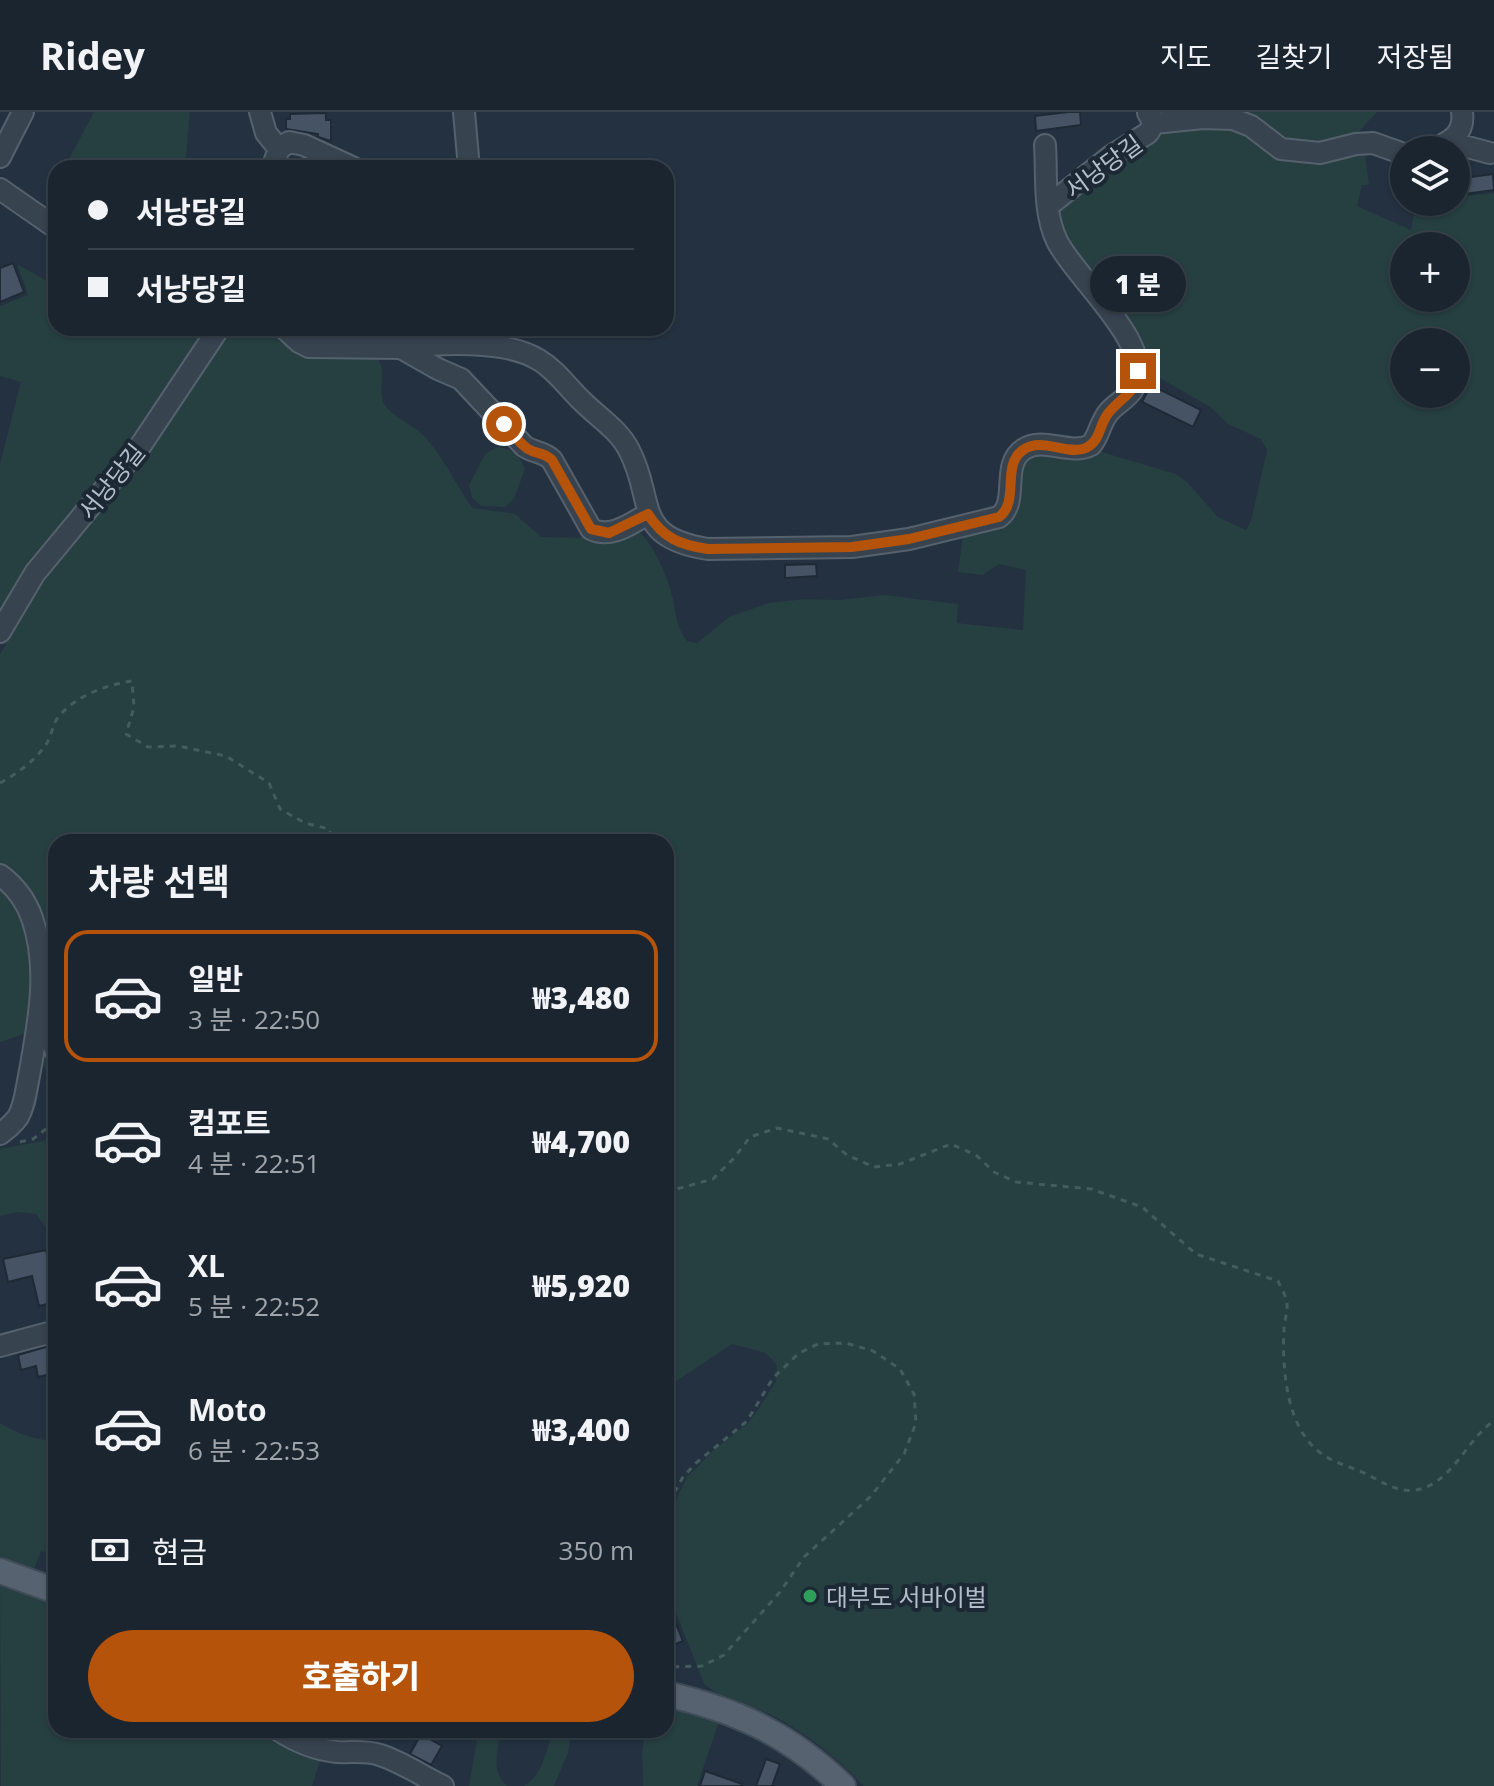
<!DOCTYPE html>
<html lang="ko">
<meta charset="utf-8">
<style>
body{margin:0;font-family:"Open Sans","Noto Sans KR",sans-serif;background:#242d38;color:#f1f3f6;height:100vh;display:flex;flex-direction:column;font-size:30px;white-space:nowrap}
*{box-sizing:border-box;margin:0}
p{font-size:26px;color:#a0a5ab}
.icon{flex:none;width:44px;height:44px;fill:none;stroke:currentColor;stroke-width:2;stroke-linecap:round;stroke-linejoin:round}
.map{position:relative;flex:1;overflow:hidden}
.drawer{position:absolute;left:48px;top:722px;width:626px;height:904px;display:flex;flex-direction:column;background:#1b2530;border-radius:24px;box-shadow:0 2px 6px #0004,0 0 0 2px #39424c}
.drawer>*{flex:none}
.guide{position:absolute;left:48px;top:48px;width:626px;height:176px;border-radius:24px;box-shadow:0 2px 6px #0004,0 0 0 2px #39424c;display:grid;align-content:center;height:176px;padding:0 40px;background:#1b2530}
.buttons{position:absolute;left:1390px;top:24px;display:grid;gap:16px}
.buttons a{display:grid;place-items:center;width:80px;height:80px;border-radius:50%;background:#1b2530;box-shadow:0 2px 6px #0004,0 0 0 2px #39424c;font-size:40px}
.end{position:absolute;width:36px;height:36px;margin:-18px;border:10px solid #b45309;background:#fff;box-shadow:0 0 0 4px #fff}
.from{border-radius:50%}
.bubble{position:absolute;height:56px;border-radius:28px;background:#1b2530;box-shadow:0 2px 6px #0004,0 0 0 2px #39424c;font-size:26px;font-weight:800;line-height:56px;text-align:center}
.guide b{display:flex;align-items:center;gap:28px;height:76px;font-size:30px}
.guide b+b{border-top:2px solid #39424c}
.guide i{width:20px;height:20px;background:#f1f3f6}
ul{padding:0;list-style:none}
li{display:flex;align-items:center;gap:24px;height:132px;margin:0 16px 12px;padding:0 24px;border:4px solid transparent;border-radius:24px}
li div{flex:1}
li b{display:block;font-size:30px}
li em{font-style:normal;font-weight:800}
li.current{border-color:#b45309}
li>.icon{width:72px;height:72px;stroke-width:1.5}
h2{padding:0 40px;font-size:36px;line-height:96px}
.pay{display:flex;align-items:center;gap:20px;height:88px;padding:0 40px;font-size:30px}
.pay p{margin-inline-start:auto}
.cta{display:flex;gap:16px;margin-top:auto;padding:16px 40px}
.cta a{flex:1;height:92px;border-radius:48px;background:#b45309;color:#fff;font-size:32px;font-weight:800;line-height:92px;text-align:center}
header{display:flex;align-items:center;gap:48px;box-sizing:border-box;height:112px;padding:0 40px;background:#1b2530;border-bottom:2px solid #39424c}
header strong{font-size:38px}
nav{display:flex;gap:44px;margin-inline-start:auto;font-size:28px}
.map>svg:first-child{display:block}
</style>
<header>
<strong>Ridey</strong>
<nav><a>지도</a><a>길찾기</a><a>저장됨</a></nav>
</header>
<div class="map">
<svg width="1494" height="1674" viewBox="0 0 1494 1674">
<rect width="100%" height="100%" fill="#243140"/>
<path fill="#263f41" fill-rule="evenodd" d="M94,0h96l-5,56h-121z
M1248,0h129l-20,22 -37,13 -36,-5 -26,-26z
M1230,12l37,24 97,-1 5,38h-7l-5,21 54,24 5,-28h40v-5l38,-4v1593h-630c-26,-27 -54,-50 -87,-68 -23,-13 -53,-16 -73,-34l-38,-97v-67l21,-43 28,-28 33,-26 11,-15 17,-27 1,-16 -11,-12 -34,-9 -57,38 -9,11v-551h-610v237l-7,-4 -8,-13 6,-100 -47,-95v-212l37,-71 186,-256h57l6,7 90,20c14,21 -2,38 11,53 10,11 26,17 36,27 21,22 32,49 50,73l42,6 26,23 50,1 47,-7c17,14 30,47 35,68 3,16 4,29 14,42l10,2 32,-26 40,-14 36,-4 35,1 44,-5 74,9 -1,19 66,7 3,-60 -27,-6 -16,11 -25,-3 6,-43 33,-7 27,-67 71,-5 81,24 12,9 30,34 28,13 5,-9 16,-71 -6,-11 -33,-15 -18,-17 -59,-34 -81,-124 -15,-33 5,-10 107,-76zM1404,134h52v52h-52zM1404,230h52v52h-52z
M17,152l39,22v42h159l-215,291v-155l21,-82 -21,-6v-70l28,-11z
M497,335c17,2 22,8 28,22l-11,30 -9,8 -24,-1 -9,-8 -3,-13 16,-31z
M0,769l20,21 16,56 -9,75 -27,9z
M56,1020v91l-11,3 -9,-12 -19,-2 -17,4v-67l43,-8z
M0,1311c18,11 35,17 56,18v116l-15,-6 -7,18 -34,-12z
M0,1473l56,20v58l-3,5 3,1v61h215l51,25 -10,31h-311z
M666,1595l53,15 -22,64h-54l-1,-34 3,-22h21z
M458,1618h43c-3,21 -11,40 6,56h-38l8,-46z
M553,1618h18l-3,23 -14,33h-30c18,-10 23,-37 29,-56z"/>
<path fill="#455364" stroke="#1f2a37" stroke-width="2" d="M1068,0h12l1,13 -45,6 -1,-15z
M326,1v7h5v21l-13,-4v-3l-32,-5v-10h4v-5z
M1493,62l1,16 -37,5 -1,-16z
M13,151l11,29 -24,10v-34z
M1151,273l50,25 -8,17 -51,-25z
M816,452l1,12 -32,2v-13z
M46,1138l7,29 3,-1v24l-17,4 -7,-30 -24,6 -5,-23z
M56,1232v17l-4,1 3,11 -17,4 -2,-11 -15,4 -3,-15z
M666,1487l17,42 -17,7z
M421,1622l21,12 -11,19 -21,-11z
M766,1647l14,5 -8,22h-16z
M705,1659l37,13 -1,2h-41z"/>
<g fill="none" stroke-linecap="round" stroke-linejoin="round">
<g stroke="#56616e" stroke-width="24">
<path id="minor" d="M260,0l6,21 13,16
M464,0l5,56
M1154,11l49,-5 30,1 18,7 30,23 39,4 36,-9 17,-1 31,11
M1449,30l41,11
M1433,38c18,-9 32,-16 29,-38
M0,45l23,-45
M272,56l7,-19 10,-7 15,3 50,23
M0,77l56,39
M1048,94l63,-50 37,-23 6,-10 -6,-10
M284,216l15,14 10,5 92,1 37,21 23,10 63,67c9,7 19,5 28,14l39,69c20,10 39,-5 57,-15
M401,236c37,-5 105,-9 138,12 17,10 29,28 44,42 15,15 36,28 46,48 27,51 2,87 79,99l144,-2 57,-8 90,-22c21,-16 1,-52 25,-68 20,-13 45,7 67,-4 8,-9 9,-22 17,-32 8,-10 20,-14 26,-26 23,-41 -59,-109 -77,-146 -14,-29 -10,-65 -12,-96
M0,520l35,-59 106,-128 78,-117
M0,763c15,11 26,26 32,43 18,51 6,107 -3,158 -3,14 -4,29 -11,41 -5,7 -11,12 -18,17
M42,902l14,38
M0,1234l52,-14
M278,1618c17,11 38,20 59,22 15,1 28,-2 43,3 22,7 42,21 63,31"/>
</g>
<g stroke="#414c59" stroke-width="28">
<path id="major" d="M0,1459l56,20
M666,1582c71,16 124,41 177,92"/>
</g>
<path stroke="#445c5e" stroke-width="3" stroke-dasharray="6 6" stroke-linecap="butt" d="M0,671c18,-10 36,-23 47,-40 5,-9 6,-21 13,-28 18,-20 46,-30 72,-34l2,26 -8,27 22,13 30,-1 48,10 43,27 11,26 25,14 24,6 4,13
M20,1030l13,-3 17,-13
M666,1080l47,-13 21,-21 16,-21 27,-9 51,11 19,16 27,12 26,-3 51,-20 25,11 18,17 22,10 75,7 51,18 54,47 82,27c3,7 9,16 9,23 1,8 -3,17 -3,25 -2,40 2,100 38,125 15,11 35,14 50,23 22,12 39,20 62,6 25,-16 38,-48 60,-62
M666,1403l8,-22 9,-16 13,-14 51,-42 26,-43 26,-25 19,-9 28,-1 27,8 27,18 14,25 2,29 -12,31 -33,42 -67,61 -24,35 -56,63 -22,11 -36,1"/>
<use href="#minor" stroke="#384350" stroke-width="20"/>
<use href="#major" stroke="#566270" stroke-width="24"/>
</g>
<g fill="none" stroke-linecap="round" stroke-linejoin="round">
<path stroke="#b45309" stroke-width="10" d="M504,312c7,8 15,19 24,25 8,5 16,3 24,11l39,69 18,4 39,-19c15,24 32,31 60,35l144,-2 57,-8 90,-22c21,-15 2,-52 24,-67 19,-13 40,4 60,-1 17,-5 16,-23 24,-34 12,-17 29,-20 31,-44"/>
</g>
<circle fill="#2e9e5b" stroke="#1d2835" stroke-width="3" cx="810" cy="1484" r="8"/>
<g text-anchor="middle" dominant-baseline="central" stroke-width="8" stroke-linejoin="round" paint-order="stroke">
<g font-size="24" fill="#b4becb" stroke="#1d2835">
<text transform="translate(1103 54) rotate(-36)">서낭당길</text>
<text transform="translate(111 369) rotate(-51)">서낭당길</text>
</g>
<g font-size="24" fill="#b4becb" stroke="#1d2835" text-anchor="start">
<text x="826" y="1484">대부도 서바이벌</text>
</g>
</g>
</svg>
<div class="buttons">
<a><svg class="icon" aria-label="layers" viewBox="0 0 24 24"><path d="M12 4l9 5-9 5-9-5zM3 14l9 5 9-5"/></svg></a>
<a>+</a>
<a>−</a>
</div>
<i class="end from" style="left:504px;top:312px"></i>
<i class="end" style="left:1138px;top:259px"></i>
<div class="bubble" style="left:1090px;top:144px;width:96px">1 분</div>
<div class="guide">
<b><i class="from"></i>서낭당길</b>
<b><i></i>서낭당길</b>
</div>
<section class="drawer">
<h2>차량 선택</h2>
<ul>
<li class="current"><svg class="icon" aria-label="car" viewBox="0 0 24 24"><path d="M5 17H2v-5l4-1 3-4h7l3 4 3 1v5h-3M9 17h6M6 11h13"/><circle cx="7" cy="17" r="2"/><circle cx="17" cy="17" r="2"/></svg><div><b>일반</b><p>3 분 · 22:50</p></div><em>₩3,480</em></li>
<li><svg class="icon" aria-label="car" viewBox="0 0 24 24"><path d="M5 17H2v-5l4-1 3-4h7l3 4 3 1v5h-3M9 17h6M6 11h13"/><circle cx="7" cy="17" r="2"/><circle cx="17" cy="17" r="2"/></svg><div><b>컴포트</b><p>4 분 · 22:51</p></div><em>₩4,700</em></li>
<li><svg class="icon" aria-label="car" viewBox="0 0 24 24"><path d="M5 17H2v-5l4-1 3-4h7l3 4 3 1v5h-3M9 17h6M6 11h13"/><circle cx="7" cy="17" r="2"/><circle cx="17" cy="17" r="2"/></svg><div><b>XL</b><p>5 분 · 22:52</p></div><em>₩5,920</em></li>
<li><svg class="icon" aria-label="car" viewBox="0 0 24 24"><path d="M5 17H2v-5l4-1 3-4h7l3 4 3 1v5h-3M9 17h6M6 11h13"/><circle cx="7" cy="17" r="2"/><circle cx="17" cy="17" r="2"/></svg><div><b>Moto</b><p>6 분 · 22:53</p></div><em>₩3,400</em></li>
</ul>
<div class="pay"><svg class="icon" aria-label="cash" viewBox="0 0 24 24"><path d="M3 7h18v10H3z"/><circle cx="12" cy="12" r="2"/></svg>현금<p>350 m</p></div>
<div class="cta"><a>호출하기</a></div>
</section>
</div>
